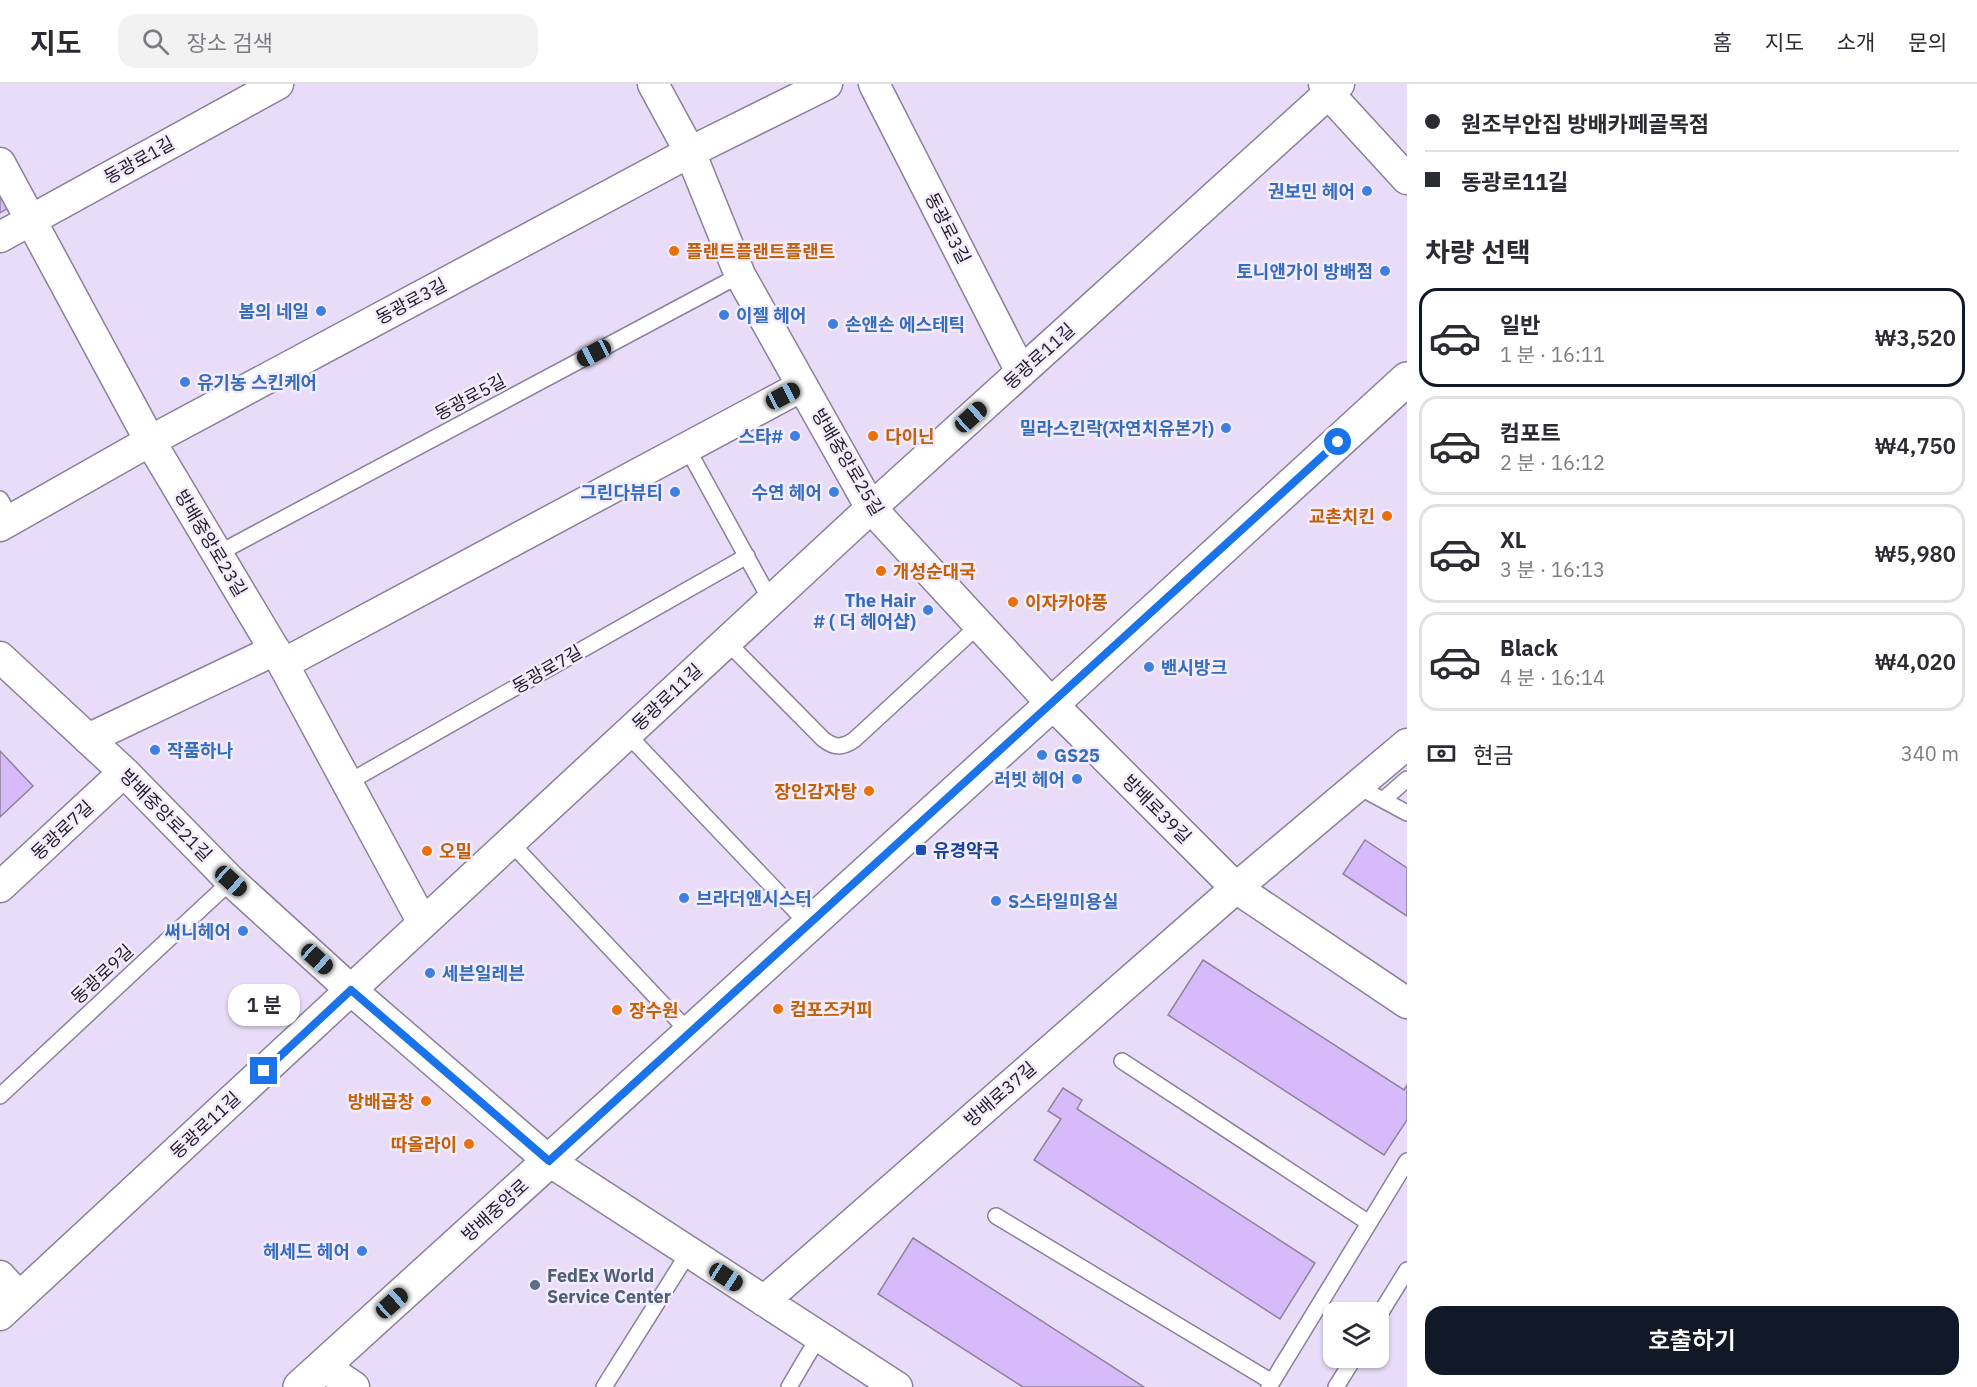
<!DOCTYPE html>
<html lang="ko">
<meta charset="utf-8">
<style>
body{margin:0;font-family:"IBM Plex Sans","Noto Sans KR",sans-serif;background:#f2f2f3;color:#2b2b33;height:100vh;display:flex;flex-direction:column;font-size:22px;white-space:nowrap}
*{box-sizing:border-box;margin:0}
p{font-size:20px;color:#7c7c81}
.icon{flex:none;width:33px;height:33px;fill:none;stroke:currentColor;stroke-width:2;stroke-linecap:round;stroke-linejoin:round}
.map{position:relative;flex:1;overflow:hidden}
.side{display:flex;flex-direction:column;background:#fff;width:570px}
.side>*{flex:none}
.hud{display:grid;align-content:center;height:132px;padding:0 18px;background:#fff}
.buttons{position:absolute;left:1323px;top:1218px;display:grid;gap:12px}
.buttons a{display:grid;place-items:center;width:66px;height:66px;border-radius:12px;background:#fff;box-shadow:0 2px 4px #0004;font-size:30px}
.end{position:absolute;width:27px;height:27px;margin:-14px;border:8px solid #1a73e8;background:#fff;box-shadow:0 0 0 3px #fff}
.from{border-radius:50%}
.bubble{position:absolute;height:42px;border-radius:18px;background:#fff;box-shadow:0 2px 4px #0004;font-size:20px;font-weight:600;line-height:42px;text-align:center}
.car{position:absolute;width:18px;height:36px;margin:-18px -9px;border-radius:8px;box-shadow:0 0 4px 2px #0007;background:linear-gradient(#222 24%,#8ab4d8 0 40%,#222 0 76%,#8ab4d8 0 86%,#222 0)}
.hud b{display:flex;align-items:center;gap:21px;height:57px;font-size:22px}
.hud b+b{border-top:2px solid #e1e1e2}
.hud i{width:15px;height:15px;background:#2b2b33}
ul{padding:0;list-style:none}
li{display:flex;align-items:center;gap:18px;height:99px;margin:0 12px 9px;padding:0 6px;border:3px solid #e1e1e2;border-radius:18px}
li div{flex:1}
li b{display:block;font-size:22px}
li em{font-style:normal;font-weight:600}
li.active{border-color:#111827}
li>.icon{width:54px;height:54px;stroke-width:1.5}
h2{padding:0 18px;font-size:27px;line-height:72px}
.pay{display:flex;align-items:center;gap:15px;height:66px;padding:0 18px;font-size:22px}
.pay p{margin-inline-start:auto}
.primary-button{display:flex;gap:12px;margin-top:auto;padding:12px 18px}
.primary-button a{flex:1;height:69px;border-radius:18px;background:#111827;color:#fff;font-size:24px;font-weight:600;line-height:69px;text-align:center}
header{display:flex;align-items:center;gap:36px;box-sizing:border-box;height:84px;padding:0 30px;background:#fff;border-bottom:2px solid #e1e1e2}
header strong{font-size:28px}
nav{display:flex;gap:33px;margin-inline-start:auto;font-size:21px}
.search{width:420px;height:54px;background:#f2f2f3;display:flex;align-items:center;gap:15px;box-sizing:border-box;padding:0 21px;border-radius:18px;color:#7c7c81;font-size:22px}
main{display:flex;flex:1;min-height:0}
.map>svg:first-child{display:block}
</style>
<header>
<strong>지도</strong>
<div class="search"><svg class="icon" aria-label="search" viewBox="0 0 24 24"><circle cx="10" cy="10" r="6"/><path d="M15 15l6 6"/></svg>장소 검색</div>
<nav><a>홈</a><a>지도</a><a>소개</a><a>문의</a></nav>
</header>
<main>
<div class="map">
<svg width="1407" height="1303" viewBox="0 0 1407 1303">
<rect width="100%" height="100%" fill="#e8dcf8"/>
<path fill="#d7bafa" stroke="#8e839c" stroke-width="1.5" d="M0,106l10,17 -10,6z
M0,667l33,35 -33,31z
M1365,756l42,28v48l-64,-42z
M1203,876l201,130 3,-5v35l-23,35 -216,-140z
M1063,1004l19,12 -5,9 238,154 -35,56 -246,-159 27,-41 -13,-8z
M913,1154l231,149h-121l-145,-93z"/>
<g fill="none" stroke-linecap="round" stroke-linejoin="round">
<g stroke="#8b809a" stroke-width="18">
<path id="lane" d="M687,364l84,153
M0,415l12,20
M217,470l523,-279
M727,558l96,97c11,9 19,9 31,1l125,-115
M627,650l182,191
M347,699l400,-227
M1357,702l50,27
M1383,716l24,-21
M510,758l180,191
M1122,977l247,162
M0,1012l231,-215
M996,1132l276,166
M1378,1233l29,-47
M604,1303l85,-135
M789,1303l30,-51
M1269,1303l138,-226
M1336,1303l18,-29"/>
</g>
<g stroke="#8b809a" stroke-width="33">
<path id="street" d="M653,0l37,68 50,123 131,233 181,196 184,184 171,115
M874,0l147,288
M1324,0l5,10 78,85
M0,79l150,278 133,223 140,259
M0,153l278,-153
M0,442l150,-85 540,-289 137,-68
M0,573l124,115 107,109 120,109 198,171 348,226
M283,580l519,-278
M88,655l187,-89
M0,803l124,-115
M0,1192l19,21
M764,1217l472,-413 171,-144
M0,1231l871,-807 468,-424
M323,1282l31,21"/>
</g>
<g stroke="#8b809a" stroke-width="36">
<path id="secondary" d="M300,1303l752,-683 355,-325"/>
</g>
<use href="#lane" stroke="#fff" stroke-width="15"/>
<use href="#street" stroke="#fff" stroke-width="30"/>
<use href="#secondary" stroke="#fff" stroke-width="33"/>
</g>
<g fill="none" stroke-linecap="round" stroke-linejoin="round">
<path stroke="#1a73e8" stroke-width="8" d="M264,987l87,-81 198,171 789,-719"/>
</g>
<g fill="#3f7fe0" stroke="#f3ecfd" stroke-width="2">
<circle cx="1367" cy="107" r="6"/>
<circle cx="1385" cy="187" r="6"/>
<circle cx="321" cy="227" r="6"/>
<circle cx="724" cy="231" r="6"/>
<circle cx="833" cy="240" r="6"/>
<circle cx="185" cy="298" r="6"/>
<circle cx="1226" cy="344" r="6"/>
<circle cx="795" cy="352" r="6"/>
<circle cx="675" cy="408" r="6"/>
<circle cx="834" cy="408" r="6"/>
<circle cx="928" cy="526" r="6"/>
<circle cx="1149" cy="583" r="6"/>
<circle cx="155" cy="666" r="6"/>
<circle cx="1042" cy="671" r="6"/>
<circle cx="1077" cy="695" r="6"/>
<circle cx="684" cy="814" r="6"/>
<circle cx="996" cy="817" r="6"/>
<circle cx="243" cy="847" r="6"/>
<circle cx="430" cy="889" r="6"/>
<circle cx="362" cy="1167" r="6"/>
</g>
<g fill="#e8710a" stroke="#f3ecfd" stroke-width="2">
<circle cx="674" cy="167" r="6"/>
<circle cx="873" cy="352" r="6"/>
<circle cx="1387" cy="432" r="6"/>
<circle cx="881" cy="487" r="6"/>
<circle cx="1013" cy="518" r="6"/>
<circle cx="869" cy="707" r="6"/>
<circle cx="427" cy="767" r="6"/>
<circle cx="778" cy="925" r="6"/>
<circle cx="617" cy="926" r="6"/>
<circle cx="426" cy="1017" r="6"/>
<circle cx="469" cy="1060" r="6"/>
</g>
<rect fill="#1a4fb4" stroke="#f3ecfd" stroke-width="2" x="915" y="760" width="12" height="12" rx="3"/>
<circle fill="#5c6f8a" stroke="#f3ecfd" stroke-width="2" cx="535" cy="1201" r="6"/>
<g text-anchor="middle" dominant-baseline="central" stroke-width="5" stroke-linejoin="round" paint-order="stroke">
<g font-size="18" fill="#26212b" stroke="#f3ecfd">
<text transform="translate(139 76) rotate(-29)">동광로1길</text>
<text transform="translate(948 144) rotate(63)">동광로3길</text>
<text transform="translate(411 217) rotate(-28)">동광로3길</text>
<text transform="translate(1039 272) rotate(-42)">동광로11길</text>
<text transform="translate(470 313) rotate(-28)">동광로5길</text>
<text transform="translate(848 378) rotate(59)">방배중앙로25길</text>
<text transform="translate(211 459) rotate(59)">방배중앙로23길</text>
<text transform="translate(547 585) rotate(-30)">동광로7길</text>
<text transform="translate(667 613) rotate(-43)">동광로11길</text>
<text transform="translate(1157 725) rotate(45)">방배로39길</text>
<text transform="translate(166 731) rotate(45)">방배중앙로21길</text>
<text transform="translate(62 746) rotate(-43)">동광로7길</text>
<text transform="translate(102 890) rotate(-43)">동광로9길</text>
<text transform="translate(1000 1010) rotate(-41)">방배로37길</text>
<text transform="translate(205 1041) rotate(-43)">동광로11길</text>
<text transform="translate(495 1126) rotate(-42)">방배중앙로</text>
</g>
<g font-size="18" font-weight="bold" fill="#366cbe" stroke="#f3ecfd" text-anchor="end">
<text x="1355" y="107">권보민 헤어</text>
<text x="1373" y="187">토니앤가이 방배점</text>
<text x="309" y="227">봄의 네일</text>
<text x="736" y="231" text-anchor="start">이젤 헤어</text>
<text x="845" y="240" text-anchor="start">손앤손 에스테틱</text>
<text x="197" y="298" text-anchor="start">유기농 스킨케어</text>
<text x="1214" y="344">밀라스킨락(자연치유본가)</text>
<text x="783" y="352">스타#</text>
<text x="663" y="408">그린다뷰티</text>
<text x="822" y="408">수연 헤어</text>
<text x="916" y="516">The Hair<tspan x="916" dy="21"># ( 더 헤어샵)</tspan></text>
<text x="1161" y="583" text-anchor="start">밴시방크</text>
<text x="167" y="666" text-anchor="start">작품하나</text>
<text x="1054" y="671" text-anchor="start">GS25</text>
<text x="1065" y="695">러빗 헤어</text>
<text x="696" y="814" text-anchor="start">브라더앤시스터</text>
<text x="1008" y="817" text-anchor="start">S스타일미용실</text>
<text x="231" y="847">써니헤어</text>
<text x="442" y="889" text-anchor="start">세븐일레븐</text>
<text x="350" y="1167">헤세드 헤어</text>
</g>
<g font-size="18" font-weight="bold" fill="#c56008" stroke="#f3ecfd" text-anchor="start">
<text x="686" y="167">플랜트플랜트플랜트</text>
<text x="885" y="352">다이닌</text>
<text x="1375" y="432" text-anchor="end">교촌치킨</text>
<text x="893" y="487">개성순대국</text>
<text x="1025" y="518">이자카야풍</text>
<text x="857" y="707" text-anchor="end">장인감자탕</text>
<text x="439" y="767">오밀</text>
<text x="790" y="925">컴포즈커피</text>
<text x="629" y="926">장수원</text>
<text x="414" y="1017" text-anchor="end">방배곱창</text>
<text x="457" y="1060" text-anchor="end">따올라이</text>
</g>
<g font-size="18" font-weight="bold" fill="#164399" stroke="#f3ecfd" text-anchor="start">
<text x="933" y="766">유경약국</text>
</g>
<g font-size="18" font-weight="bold" fill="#4e5e75" stroke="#f3ecfd" text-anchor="start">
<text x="547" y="1191">FedEx World<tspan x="547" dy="21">Service Center</tspan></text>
</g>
</g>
</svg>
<div class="buttons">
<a><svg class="icon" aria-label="layers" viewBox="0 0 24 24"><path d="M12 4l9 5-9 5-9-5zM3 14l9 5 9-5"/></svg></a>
</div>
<i class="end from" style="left:1338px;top:358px"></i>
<i class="end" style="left:264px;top:987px"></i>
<div class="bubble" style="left:228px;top:900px;width:72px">1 분</div>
<i class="car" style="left:594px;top:269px;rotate:242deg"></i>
<i class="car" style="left:783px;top:312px;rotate:62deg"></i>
<i class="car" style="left:971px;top:333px;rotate:48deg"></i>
<i class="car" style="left:231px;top:797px;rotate:132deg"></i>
<i class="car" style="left:317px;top:875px;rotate:132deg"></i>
<i class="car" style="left:726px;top:1193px;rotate:123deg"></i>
<i class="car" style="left:392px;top:1219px;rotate:48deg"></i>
</div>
<section class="side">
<div class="hud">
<b><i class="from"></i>원조부안집 방배카페골목점</b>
<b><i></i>동광로11길</b>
</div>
<h2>차량 선택</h2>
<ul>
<li class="active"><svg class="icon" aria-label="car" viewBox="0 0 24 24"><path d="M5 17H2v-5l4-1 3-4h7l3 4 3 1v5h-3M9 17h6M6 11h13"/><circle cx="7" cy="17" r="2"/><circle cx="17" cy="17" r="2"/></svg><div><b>일반</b><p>1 분 · 16:11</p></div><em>₩3,520</em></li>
<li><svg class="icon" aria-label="car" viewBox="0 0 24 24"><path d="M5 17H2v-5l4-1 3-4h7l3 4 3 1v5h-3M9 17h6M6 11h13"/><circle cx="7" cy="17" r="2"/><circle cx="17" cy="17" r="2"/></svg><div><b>컴포트</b><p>2 분 · 16:12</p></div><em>₩4,750</em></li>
<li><svg class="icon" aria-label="car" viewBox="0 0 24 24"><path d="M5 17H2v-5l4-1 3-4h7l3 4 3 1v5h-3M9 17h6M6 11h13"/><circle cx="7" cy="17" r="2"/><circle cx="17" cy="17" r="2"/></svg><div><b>XL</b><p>3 분 · 16:13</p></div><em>₩5,980</em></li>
<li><svg class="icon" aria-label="car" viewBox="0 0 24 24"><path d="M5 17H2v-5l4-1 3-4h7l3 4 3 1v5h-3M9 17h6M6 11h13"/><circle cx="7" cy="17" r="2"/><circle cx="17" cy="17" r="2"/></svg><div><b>Black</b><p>4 분 · 16:14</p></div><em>₩4,020</em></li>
</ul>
<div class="pay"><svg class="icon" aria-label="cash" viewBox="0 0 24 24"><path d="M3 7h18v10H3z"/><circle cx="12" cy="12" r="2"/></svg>현금<p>340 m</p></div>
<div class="primary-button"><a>호출하기</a></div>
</section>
</main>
